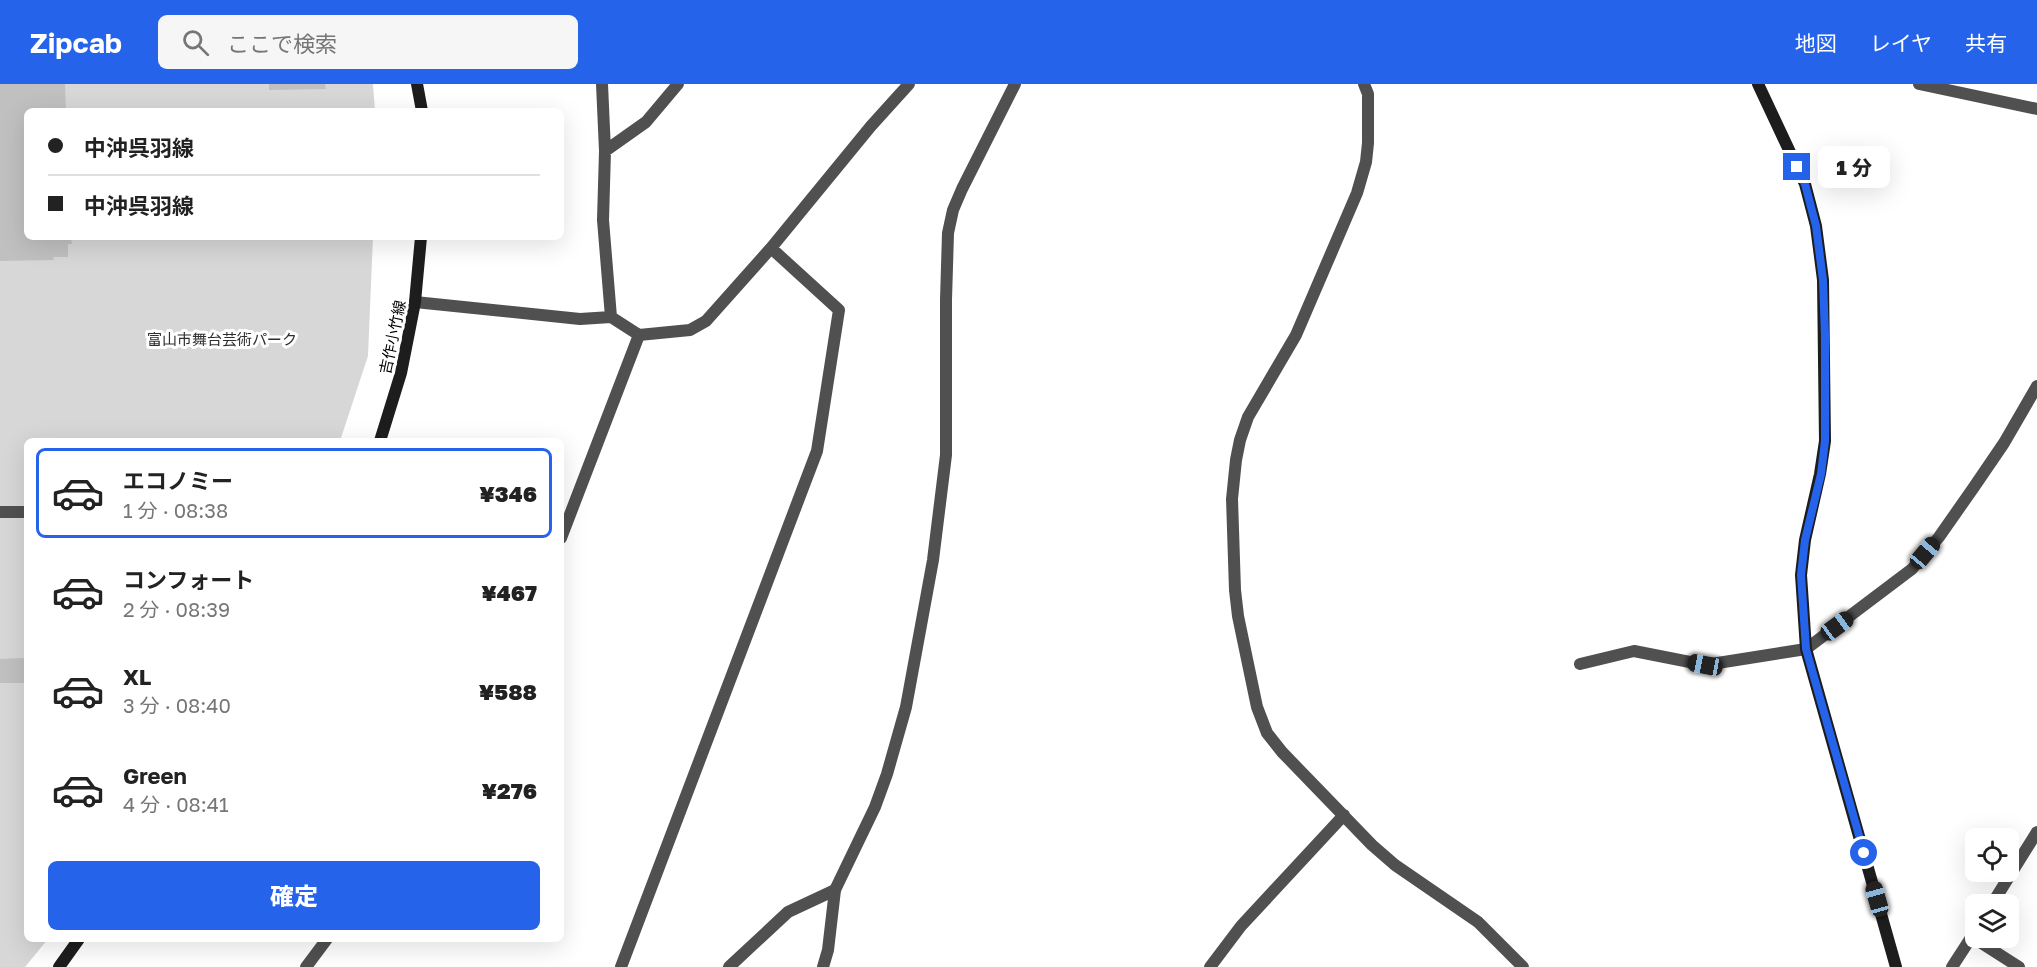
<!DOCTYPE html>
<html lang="ja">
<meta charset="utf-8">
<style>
body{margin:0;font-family:"Golos Text","Noto Sans JP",sans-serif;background:#f6f6f6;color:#222;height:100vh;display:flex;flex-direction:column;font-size:22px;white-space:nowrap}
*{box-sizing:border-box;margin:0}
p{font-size:20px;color:#767676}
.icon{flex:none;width:33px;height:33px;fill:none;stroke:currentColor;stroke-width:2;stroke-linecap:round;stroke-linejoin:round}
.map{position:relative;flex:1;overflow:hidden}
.drawer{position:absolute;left:24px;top:354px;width:540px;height:504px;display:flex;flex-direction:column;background:#fff;border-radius:9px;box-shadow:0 6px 24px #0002}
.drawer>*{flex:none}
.guide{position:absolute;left:24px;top:24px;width:540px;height:132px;border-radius:9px;box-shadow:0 6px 24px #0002;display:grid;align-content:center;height:132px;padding:0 24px;background:#fff}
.tools{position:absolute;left:1965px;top:744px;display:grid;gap:12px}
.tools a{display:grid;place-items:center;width:54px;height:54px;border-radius:9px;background:#fff;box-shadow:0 6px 24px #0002;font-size:30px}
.end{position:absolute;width:27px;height:27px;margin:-14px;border:8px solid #2563eb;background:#fff;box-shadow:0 0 0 3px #fff}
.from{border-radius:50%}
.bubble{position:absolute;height:42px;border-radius:9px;background:#fff;box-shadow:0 6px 24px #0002;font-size:20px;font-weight:800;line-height:42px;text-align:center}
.car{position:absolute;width:18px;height:36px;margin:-18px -9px;border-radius:8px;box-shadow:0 0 4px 2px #0007;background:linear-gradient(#222 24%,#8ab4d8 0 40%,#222 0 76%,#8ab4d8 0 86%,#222 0)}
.guide b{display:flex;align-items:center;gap:21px;height:57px;font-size:22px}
.guide b+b{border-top:2px solid #e0e0e0}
.guide i{width:15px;height:15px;background:#222}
ul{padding:10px 0 0;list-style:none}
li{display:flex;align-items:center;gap:18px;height:90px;margin:0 12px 9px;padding:0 12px;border:3px solid transparent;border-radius:9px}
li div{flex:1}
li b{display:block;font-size:22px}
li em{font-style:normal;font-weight:800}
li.active{border-color:#2563eb}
li>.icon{width:54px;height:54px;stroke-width:1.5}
.primary-button{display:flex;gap:12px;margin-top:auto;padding:12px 24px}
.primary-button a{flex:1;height:69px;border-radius:9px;background:#2563eb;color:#fff;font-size:24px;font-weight:800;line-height:69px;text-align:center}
header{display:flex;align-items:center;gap:36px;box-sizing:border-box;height:84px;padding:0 30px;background:#2563eb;color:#fff}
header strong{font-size:28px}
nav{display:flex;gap:33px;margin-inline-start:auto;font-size:21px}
.search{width:420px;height:54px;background:#f6f6f6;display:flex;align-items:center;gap:15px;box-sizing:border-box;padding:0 21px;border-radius:9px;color:#767676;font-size:22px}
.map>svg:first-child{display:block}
</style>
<header>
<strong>Zipcab</strong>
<div class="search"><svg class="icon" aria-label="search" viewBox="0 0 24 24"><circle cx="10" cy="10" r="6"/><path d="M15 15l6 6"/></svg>ここで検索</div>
<nav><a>地図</a><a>レイヤ</a><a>共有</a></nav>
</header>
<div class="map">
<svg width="2037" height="883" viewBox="0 0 2037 883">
<rect width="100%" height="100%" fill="#fff"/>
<path fill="#d7d7d7" d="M0,0h373l2,27h-348v126h346l-5,119 -28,85h-313v498h21l-23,28h-25z"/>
<path fill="#c0c0c0" d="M0,0h65l1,27h-39v126h44l1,7h-4v13h-15l1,3 -54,1z
M269,0h56l1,5 -57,1z
M24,574l1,25h-25v-24z"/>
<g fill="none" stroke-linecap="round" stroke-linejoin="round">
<path stroke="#505050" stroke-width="12" d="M0,428h27
M835,806l40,-83 12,-33 19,-67 27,-147 13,-105v-155l2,-67 5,-23 9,-21 53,-105"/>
<path stroke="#505050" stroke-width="12" d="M602,0l3,67
M1364,0l4,10v49l-2,19 -9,31 -61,142 -48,82 -8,23 -4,20 -4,39 3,91 3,26 19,91 10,26 15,19 90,93 23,20 83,57 45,45
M1919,0l118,25
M415,218l165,17 31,-2 28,18 51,-5 16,-9 65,-73 100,-122 38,-42
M611,233l-8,-97 2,-69 41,-29 32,-38
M561,454l78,-203
M1580,580l54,-13 71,14 101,-16 106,-80 27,-32 35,-50 30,-44 33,-57
M1992,820l45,-72
M1972,853l47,30
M306,883l21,-28
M621,883l196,-516 22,-141 -68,-62
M729,883l59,-55 47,-22
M823,883l5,-17 7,-60
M1210,883l31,-41 103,-111
M1952,883l24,-37"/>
<path stroke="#1d1d1d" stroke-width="12" d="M417,0l5,27
M1758,0l47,100 11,42 7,54 2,161 -5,33 -15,66 -4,35 5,74 90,318
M380,357l21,-68 14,-71 6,-65
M59,883l20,-28"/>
</g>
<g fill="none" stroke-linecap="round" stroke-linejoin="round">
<path stroke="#2563eb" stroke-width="8" d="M1797,83l8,17 11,42 7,54 2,55v106l-4,33 -16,66 -4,35 5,74 58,204"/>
</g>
<g text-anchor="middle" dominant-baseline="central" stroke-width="6" stroke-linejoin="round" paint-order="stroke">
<g font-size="15" fill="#000" stroke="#fff">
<text transform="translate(392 253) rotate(-78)">吉作小竹線</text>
</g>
<g font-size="15" fill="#2e2e2e" stroke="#fff">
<text x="222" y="255">富山市舞台芸術パーク</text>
</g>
</g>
</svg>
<div class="tools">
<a><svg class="icon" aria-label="locate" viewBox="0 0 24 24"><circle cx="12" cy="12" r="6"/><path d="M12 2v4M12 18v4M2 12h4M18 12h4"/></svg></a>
<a><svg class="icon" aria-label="layers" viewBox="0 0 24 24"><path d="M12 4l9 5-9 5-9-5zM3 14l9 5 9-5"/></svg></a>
</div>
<i class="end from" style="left:1864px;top:769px"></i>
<i class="end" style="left:1797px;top:83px"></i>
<div class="bubble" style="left:1818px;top:62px;width:72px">1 分</div>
<i class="car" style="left:1925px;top:469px;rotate:40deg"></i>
<i class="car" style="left:1837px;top:542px;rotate:54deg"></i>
<i class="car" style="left:1705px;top:581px;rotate:281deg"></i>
<i class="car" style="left:1877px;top:815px;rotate:344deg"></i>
<div class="guide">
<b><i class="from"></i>中沖呉羽線</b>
<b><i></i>中沖呉羽線</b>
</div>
<section class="drawer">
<ul>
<li class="active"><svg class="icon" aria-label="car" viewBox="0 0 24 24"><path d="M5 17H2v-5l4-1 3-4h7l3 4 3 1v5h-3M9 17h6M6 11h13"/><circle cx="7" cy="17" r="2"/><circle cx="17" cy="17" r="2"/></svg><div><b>エコノミー</b><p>1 分 · 08:38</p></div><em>¥346</em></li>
<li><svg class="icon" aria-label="car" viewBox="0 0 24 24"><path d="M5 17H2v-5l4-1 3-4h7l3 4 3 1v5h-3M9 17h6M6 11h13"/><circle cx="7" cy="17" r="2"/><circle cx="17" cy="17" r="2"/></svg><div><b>コンフォート</b><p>2 分 · 08:39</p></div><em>¥467</em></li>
<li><svg class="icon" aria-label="car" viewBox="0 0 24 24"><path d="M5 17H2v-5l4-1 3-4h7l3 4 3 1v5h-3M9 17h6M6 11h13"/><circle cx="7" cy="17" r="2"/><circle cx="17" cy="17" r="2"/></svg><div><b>XL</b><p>3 分 · 08:40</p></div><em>¥588</em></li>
<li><svg class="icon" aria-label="car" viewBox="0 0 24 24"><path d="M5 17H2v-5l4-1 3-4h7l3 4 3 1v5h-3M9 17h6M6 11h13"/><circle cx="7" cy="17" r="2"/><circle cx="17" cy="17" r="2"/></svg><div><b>Green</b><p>4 分 · 08:41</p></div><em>¥276</em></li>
</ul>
<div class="primary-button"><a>確定</a></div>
</section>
</div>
